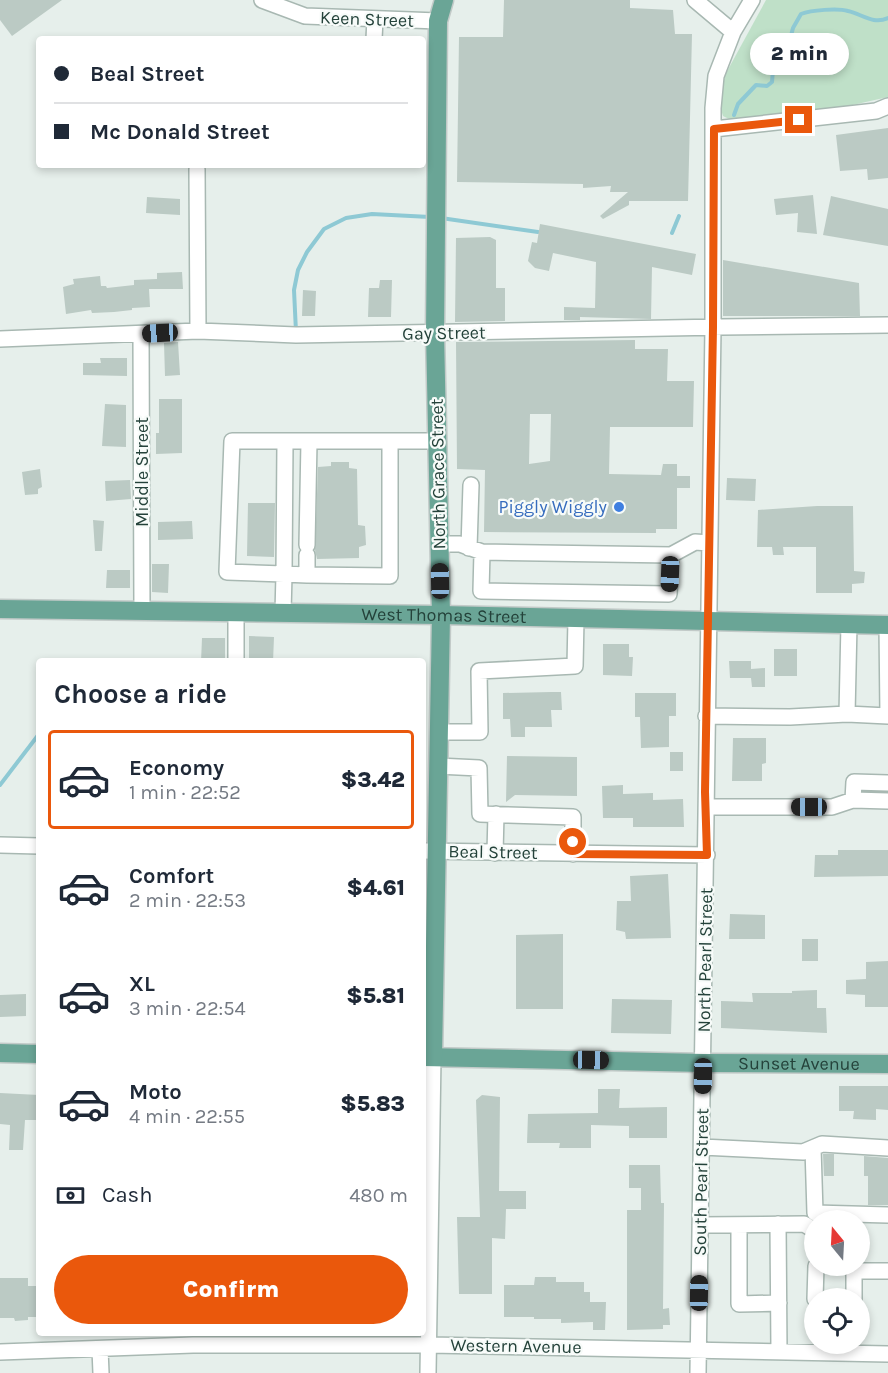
<!DOCTYPE html>
<meta charset="utf-8">
<style>
body{margin:0;font-family:Karla,sans-serif;background:#f2f2f3;color:#1f2937;height:100vh;display:flex;flex-direction:column;font-size:22px;white-space:nowrap}
*{box-sizing:border-box;margin:0}
p{font-size:20px;color:#747a83}
.icon{flex:none;width:33px;height:33px;fill:none;stroke:currentColor;stroke-width:2;stroke-linecap:round;stroke-linejoin:round}
.map{position:relative;flex:1;overflow:hidden}
.sheet{position:absolute;left:36px;top:658px;width:390px;height:678px;display:flex;flex-direction:column;background:#fff;border-radius:6px;box-shadow:0 3px 9px #0003}
.sheet>*{flex:none}
.guide{position:absolute;left:36px;top:36px;width:390px;height:132px;border-radius:6px;box-shadow:0 3px 9px #0003;display:grid;align-content:center;height:132px;padding:0 18px;background:#fff}
.needle{width:39px;rotate:342deg}
.controls{position:absolute;left:804px;top:1210px;display:grid;gap:12px}
.controls a{display:grid;place-items:center;width:66px;height:66px;border-radius:50%;background:#fff;box-shadow:0 3px 9px #0003;font-size:30px}
.end{position:absolute;width:27px;height:27px;margin:-14px;border:8px solid #ea580c;background:#fff;box-shadow:0 0 0 3px #fff}
.from{border-radius:50%}
.bubble{position:absolute;height:42px;border-radius:21px;background:#fff;box-shadow:0 3px 9px #0003;font-size:20px;font-weight:800;line-height:42px;text-align:center}
.car{position:absolute;width:18px;height:36px;margin:-18px -9px;border-radius:8px;box-shadow:0 0 4px 2px #0007;background:linear-gradient(#222 24%,#8ab4d8 0 40%,#222 0 76%,#8ab4d8 0 86%,#222 0)}
.guide b{display:flex;align-items:center;gap:21px;height:57px;font-size:22px}
.guide b+b{border-top:2px solid #e0e1e3}
.guide i{width:15px;height:15px;background:#1f2937}
ul{padding:0;list-style:none}
li{display:flex;align-items:center;gap:18px;height:99px;margin:0 12px 9px;padding:0 6px;border:3px solid transparent;border-radius:6px}
li div{flex:1}
li b{display:block;font-size:22px}
li em{font-style:normal;font-weight:800}
li.active{border-color:#ea580c}
li>.icon{width:54px;height:54px;stroke-width:1.5}
h2{padding:0 18px;font-size:27px;line-height:72px}
.pay{display:flex;align-items:center;gap:15px;height:66px;padding:0 18px;font-size:22px}
.pay p{margin-inline-start:auto}
.action{display:flex;gap:12px;margin-top:auto;padding:12px 18px}
.action a{flex:1;height:69px;border-radius:36px;background:#ea580c;color:#fff;font-size:24px;font-weight:800;line-height:69px;text-align:center}
.map>svg:first-child{display:block}
</style>
<div class="map">
<svg width="888" height="1373" viewBox="0 0 888 1373">
<rect width="100%" height="100%" fill="#e6efeb"/>
<path fill="#bfe0c8" d="M766,0h122v97l-40,9 -117,14 -8,-4c-5,-13 -2,-28 2,-41z"/>
<g fill="none" stroke-linecap="round" stroke-linejoin="round">
<path stroke="#8ec9d4" stroke-width="4" d="M734,115l4,-11 18,-19 11,1 5,-4 1,-12 14,-19 6,-23 8,-14c10,-4 37,-6 47,-3 14,3 25,14 40,7
M441,218l97,14
M672,233l7,-17
M296,332l-2,-42 4,-20 9,-18 17,-23 22,-11 26,-4 58,3
M0,785l39,-51"/>
</g>
<path fill="#bbcac4" fill-rule="evenodd" d="M0,0h62l-50,36 -12,-16z
M504,0h126v8l43,2 2,24h17l-4,167h-59v4l-26,14 -3,-3 28,-24h-18l1,-6 -28,2v-4l-126,-2 2,-145h44z
M888,128v50l-20,2 -1,-11 -27,2 -4,-36z
M813,195l4,39 -20,-2 1,-19 -22,2 -2,-16z
M831,196l57,13v37l-65,-11z
M147,197l33,2v16l-34,-2z
M540,224l156,30 -4,21 -40,-8 -1,52 -71,-2v3h-16v-13l31,1 1,-46 -43,-9 -4,18 -14,-3 -7,-7 4,-19 5,1z
M490,237l6,3v48h9v33l-50,1 1,-84z
M723,260l136,23 1,33h-137z
M182,272l1,17h-34l1,18 -18,1v2l-18,2 -22,1 -1,-3 -25,4 -3,-27 11,-3 -1,-5 27,-3 1,10h5l1,2 27,-3v-5l23,-1v-6z
M380,280h12l-1,37h-23l1,-29h10z
M303,290l13,1 -1,25h-13z
M635,340v9h33l-1,32h27l-1,46h-83l-1,47 52,1 2,-11h14v12h13v12h-13v41h-21v4l-172,-1 1,-62 -28,-1 -1,-127zM530,414h21l-1,47 -21,3z
M178,342l2,33 -15,1 -1,-33z
M100,358h27v18l-44,-1v-12h18z
M159,399h23v54l-26,1v-21h3z
M105,404l21,1v42l-24,-1z
M331,462h18v6l8,1 1,56 7,1 1,19 -7,2v11l-42,1 -2,-9 3,-83 13,-1z
M40,469l2,18 -4,2v5l-13,1 -3,-23z
M727,478l29,1 -1,22 -29,-1z
M130,480l1,19 -25,2 -1,-20z
M248,503h27l-1,54 -27,-1z
M817,506h36l1,65 11,1 -1,11 -12,1v9h-36v-46h-33l1,8h-11l-1,-8h-15l1,-37z
M93,520l11,1 -2,30h-7z
M192,521l1,18 -35,1v-18z
M152,564h17l-1,29 -16,-1z
M107,570h23v18h-24z
M249,636l25,1 -1,25h-24z
M202,638h23v24h-24z
M603,644h26v13h4l-1,19 -29,-1z
M774,649h23v27h-23z
M729,661h22v8l14,-1v19h-13l-1,-9h-21z
M551,692h10l1,18h-11l1,17h-27v10h-14l-1,-18h-7v-26z
M635,693h41v23h-7v31l-28,1 -1,-31h-5z
M733,738h33v25l-4,1v17h-30z
M670,752h13v19h-13z
M507,756l70,1v39l-62,-1 -9,7z
M623,785v9l30,-1v7l30,-1 1,28h-51v-9h-30l-1,-32z
M838,850h50v26l-74,1 1,-22h23z
M668,874l3,64 -45,1 -1,-7 -9,-2 1,-29h14l-1,-25z
M730,914l35,1v24h-36z
M563,934v75h-47v-74z
M802,939h16v22h-16z
M888,961v46h-23v-12l-19,-1v-14l20,-1v-17z
M817,990v18h9l1,25 -106,-5v-27l32,1 -1,-9h40v-2z
M26,994v22l-26,1v-22z
M612,999l60,1 -1,34 -60,-1z
M839,1086h49v24l-12,-1v11l-23,-1 1,-8h-15z
M598,1089h22l-1,19 48,-1v31h-38v-12l-38,-1v23h-32l1,-5h-33l1,-29 70,-1z
M0,1093l39,2v25h-14l-2,30h-14l1,-25 -10,-1z
M482,1095l18,2 -1,94h27v18h-20l-1,30 -13,-1v56h-33l-2,-77h23l-4,-117z
M823,1154h11v22h-10z
M864,1156l24,2v47h-20v-29h-4z
M629,1165h31l1,38h3l-1,106 6,-1 1,17h-7v4l-36,1v-120h14v-22h-12z
M535,1277h21v5h28v10h6v10h16l-1,28h-12v-8l-32,1v-4h-27v-2h-30v-32h30z
M0,1278h28v8h11v31h-11v3l-13,1 -1,-3h-14z"/>
<g fill="none" stroke-linecap="round" stroke-linejoin="round">
<g stroke="#a8b8b2" stroke-width="18">
<path id="minor" d="M262,0l43,16 133,5
M695,0l38,32
M374,39l1,-20
M714,129l162,-18 12,-5
M197,169l1,162
M141,334l1,277
M0,339l198,-8 98,4 425,-8 167,-2
M285,442l-1,132 23,1
M439,544h21l22,8 189,3 24,-13 14,1
M307,545l2,-103
M469,548l2,-63
M482,552l-1,39 188,3 2,-39
M307,555v20l83,1v-134
M283,613l1,-39 -57,-2 5,-131h206
M236,662v-50
M847,714l41,2 -1,-91
M706,716l84,1 57,-3 2,-90
M439,732h41l-1,-61 96,-5 1,-47
M438,766l41,2 1,46 93,3v37
M853,800l1,-18 34,1
M706,807h126l21,-7 35,1
M0,845l39,1
M423,851l284,4
M495,853l1,-39
M702,1147l101,5 19,-8 66,4
M813,1148l2,65 73,2
M778,1224l1,127
M700,1225l104,-1 10,6
M739,1225v79l40,-1
M854,1271h34
M815,1299l1,-33
M854,1299v-33
M100,1349l1,24
M0,1352l193,-7h236l459,9
M428,1373l5,-316
M698,1373l15,-1046v-219l3,-32 17,-44 19,-32"/>
</g>
<g stroke="#c2cac8" stroke-width="21">
<g id="major">
<path id="s1" d="M0,609l441,6 447,10"/>
<path d="M0,1053l39,1"/>
<path id="s2" d="M423,1057l280,6 185,1"/>
<path d="M433,1057l8,-442 -6,-282 3,-312 6,-21"/>
</g>
</g>
<use href="#minor" stroke="#fff" stroke-width="15"/>
<use href="#major" stroke="#6aa596" stroke-width="18"/>
</g>
<g fill="none" stroke-linecap="round" stroke-linejoin="round">
<path stroke="#ea580c" stroke-width="8" d="M573,842v12l134,1 -2,-63 8,-465 1,-198 85,-9"/>
</g>
<circle fill="#3f7fe0" stroke="#f7fbf9" stroke-width="2" cx="619" cy="507" r="6"/>
<g text-anchor="middle" dominant-baseline="central" stroke-width="4.5" stroke-linejoin="round" paint-order="stroke">
<g font-size="18" fill="#24423a" stroke="#f7fbf9">
<text transform="translate(367 19) rotate(2)">Keen Street</text>
<text transform="translate(444 333) rotate(-1)">Gay Street</text>
<text transform="translate(142 472) rotate(-90)">Middle Street</text>
<text transform="translate(438 474) rotate(-91)">North Grace Street</text>
<text stroke="none"><textPath href="#s1" startOffset="444">West Thomas Street</textPath></text>
<text transform="translate(493 852) rotate(1)">Beal Street</text>
<text transform="translate(705 960) rotate(-89)">North Pearl Street</text>
<text stroke="none"><textPath href="#s2" startOffset="376">Sunset Avenue</textPath></text>
<text transform="translate(701 1182) rotate(-89)">South Pearl Street</text>
<text transform="translate(516 1346) rotate(1)">Western Avenue</text>
</g>
<g font-size="18" fill="#366cbe" stroke="#f7fbf9" text-anchor="end">
<text x="607" y="507">Piggly Wiggly</text>
</g>
</g>
</svg>
<div class="controls">
<a><svg class="needle" viewBox="-14 -14 28 28"><path d="M0-13l5 13h-10z" fill="#e53935"/><path d="M0 13l5-13h-10z" fill="#747a83"/></svg></a>
<a><svg class="icon" aria-label="locate" viewBox="0 0 24 24"><circle cx="12" cy="12" r="6"/><path d="M12 2v4M12 18v4M2 12h4M18 12h4"/></svg></a>
</div>
<i class="end from" style="left:573px;top:842px"></i>
<i class="end" style="left:799px;top:120px"></i>
<div class="bubble" style="left:750px;top:33px;width:99px">2 min</div>
<i class="car" style="left:160px;top:333px;rotate:267deg"></i>
<i class="car" style="left:670px;top:574px;rotate:182deg"></i>
<i class="car" style="left:440px;top:581px;rotate:359deg"></i>
<i class="car" style="left:809px;top:807px;rotate:270deg"></i>
<i class="car" style="left:591px;top:1060px;rotate:91deg"></i>
<i class="car" style="left:703px;top:1076px;rotate:181deg"></i>
<i class="car" style="left:699px;top:1293px;rotate:1deg"></i>
<div class="guide">
<b><i class="from"></i>Beal Street</b>
<b><i></i>Mc Donald Street</b>
</div>
<section class="sheet">
<h2>Choose a ride</h2>
<ul>
<li class="active"><svg class="icon" aria-label="car" viewBox="0 0 24 24"><path d="M5 17H2v-5l4-1 3-4h7l3 4 3 1v5h-3M9 17h6M6 11h13"/><circle cx="7" cy="17" r="2"/><circle cx="17" cy="17" r="2"/></svg><div><b>Economy</b><p>1 min · 22:52</p></div><em>$3.42</em></li>
<li><svg class="icon" aria-label="car" viewBox="0 0 24 24"><path d="M5 17H2v-5l4-1 3-4h7l3 4 3 1v5h-3M9 17h6M6 11h13"/><circle cx="7" cy="17" r="2"/><circle cx="17" cy="17" r="2"/></svg><div><b>Comfort</b><p>2 min · 22:53</p></div><em>$4.61</em></li>
<li><svg class="icon" aria-label="car" viewBox="0 0 24 24"><path d="M5 17H2v-5l4-1 3-4h7l3 4 3 1v5h-3M9 17h6M6 11h13"/><circle cx="7" cy="17" r="2"/><circle cx="17" cy="17" r="2"/></svg><div><b>XL</b><p>3 min · 22:54</p></div><em>$5.81</em></li>
<li><svg class="icon" aria-label="car" viewBox="0 0 24 24"><path d="M5 17H2v-5l4-1 3-4h7l3 4 3 1v5h-3M9 17h6M6 11h13"/><circle cx="7" cy="17" r="2"/><circle cx="17" cy="17" r="2"/></svg><div><b>Moto</b><p>4 min · 22:55</p></div><em>$5.83</em></li>
</ul>
<div class="pay"><svg class="icon" aria-label="cash" viewBox="0 0 24 24"><path d="M3 7h18v10H3z"/><circle cx="12" cy="12" r="2"/></svg>Cash<p>480 m</p></div>
<div class="action"><a>Confirm</a></div>
</section>
</div>
